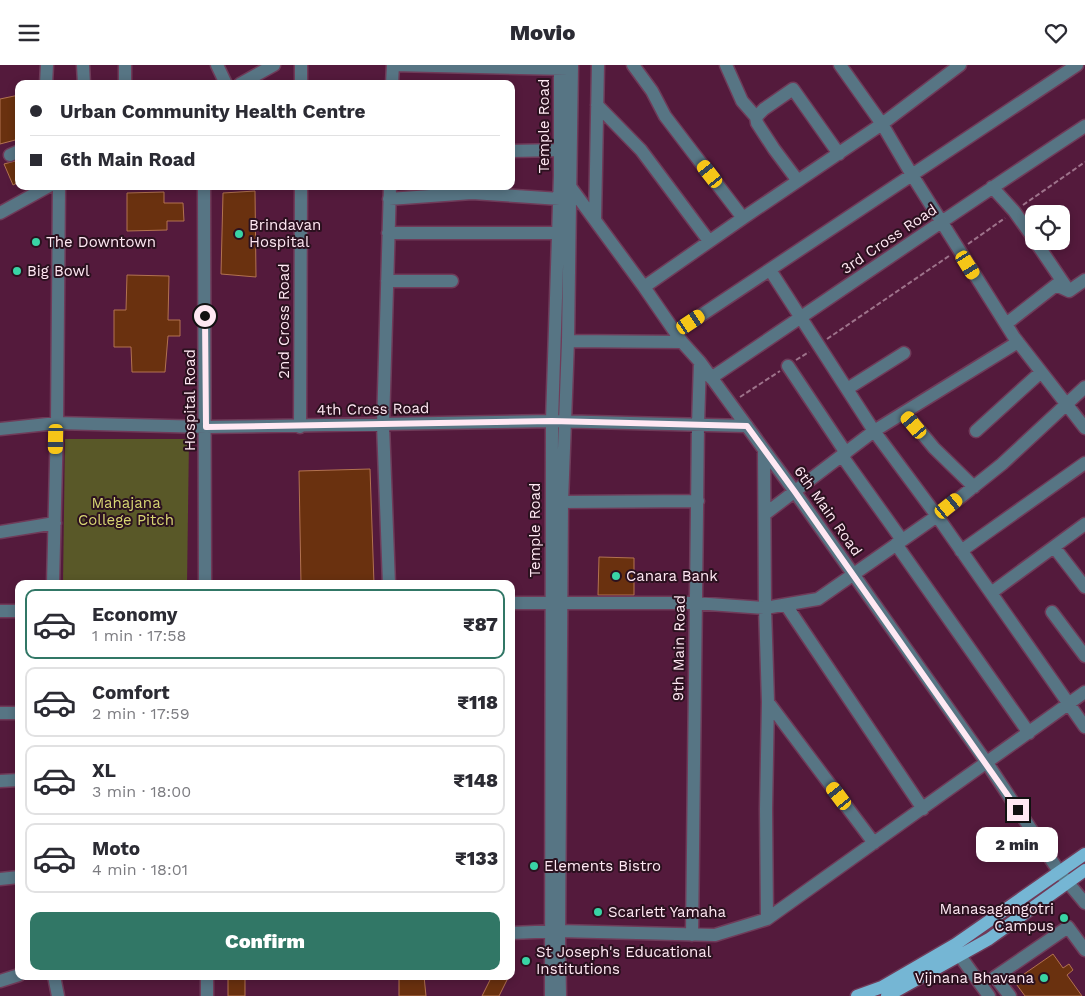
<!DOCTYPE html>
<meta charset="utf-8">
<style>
body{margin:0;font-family:"Work Sans",sans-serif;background:#f2f2f3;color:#2b2b33;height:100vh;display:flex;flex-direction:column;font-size:19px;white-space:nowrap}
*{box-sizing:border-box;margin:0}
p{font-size:16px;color:#7c7c81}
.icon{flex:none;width:28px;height:28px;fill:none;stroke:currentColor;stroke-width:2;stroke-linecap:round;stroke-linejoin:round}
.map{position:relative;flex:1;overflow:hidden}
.side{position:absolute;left:15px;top:515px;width:500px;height:400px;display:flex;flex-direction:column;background:#fff;border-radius:10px;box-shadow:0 2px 8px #0003}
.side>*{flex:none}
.guide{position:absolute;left:15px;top:15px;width:500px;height:110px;border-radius:10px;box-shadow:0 2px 8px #0003;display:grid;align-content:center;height:110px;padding:0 15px;background:#fff}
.tools{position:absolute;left:1025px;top:140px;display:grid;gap:10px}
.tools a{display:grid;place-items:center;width:45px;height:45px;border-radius:10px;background:#fff;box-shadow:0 2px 8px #0003;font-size:25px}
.end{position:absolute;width:22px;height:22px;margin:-11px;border:6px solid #ffe8f3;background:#111;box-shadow:0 0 0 2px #111}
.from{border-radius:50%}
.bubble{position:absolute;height:35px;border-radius:10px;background:#fff;box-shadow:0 2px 8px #0003;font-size:16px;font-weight:800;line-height:35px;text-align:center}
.car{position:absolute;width:15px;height:30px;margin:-15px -8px;border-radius:6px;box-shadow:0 0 4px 1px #0007;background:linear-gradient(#f5c518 24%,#345 0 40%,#f5c518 0 76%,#345 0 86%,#f5c518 0)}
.guide b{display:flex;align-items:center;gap:18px;height:48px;font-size:19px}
.guide b+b{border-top:1px solid #e1e1e2}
.guide i{width:12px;height:12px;background:#2b2b33}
ul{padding:9px 0 0;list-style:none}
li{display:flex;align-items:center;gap:15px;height:70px;margin:0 10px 8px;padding:0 5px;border:2px solid #e1e1e2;border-radius:10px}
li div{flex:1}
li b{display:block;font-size:19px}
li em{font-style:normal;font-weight:800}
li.current{border-color:#317766}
li>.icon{width:45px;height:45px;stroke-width:1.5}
.button{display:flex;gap:10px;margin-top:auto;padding:10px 15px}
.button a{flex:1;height:58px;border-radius:10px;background:#317766;color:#fff;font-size:20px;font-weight:800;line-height:58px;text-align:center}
header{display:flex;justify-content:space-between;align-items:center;height:65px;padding:0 15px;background:#fff;font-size:22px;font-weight:800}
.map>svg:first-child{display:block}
</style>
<header><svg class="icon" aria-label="menu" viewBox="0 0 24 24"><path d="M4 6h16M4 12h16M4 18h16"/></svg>Movio<svg class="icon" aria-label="heart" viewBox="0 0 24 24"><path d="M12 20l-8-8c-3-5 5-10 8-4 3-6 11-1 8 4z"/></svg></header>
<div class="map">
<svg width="1085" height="931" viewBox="0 0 1085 931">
<rect width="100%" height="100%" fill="#541a3c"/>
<path fill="#595828" d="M65,374h124l-2,145h-124z"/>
<path fill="#6a310f" stroke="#b27250" d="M19,30v44l-19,5v-45z
M19,95v22l-6,3 -9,-21z
M255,126l1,86 -35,-3 2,-81z
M164,127v11h19l1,18h-17v9l-40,1v-38z
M127,210l42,1 -1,44h12v16h-12l-3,36h-33l-1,-25h-17v-37h12z
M370,404l4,115h-73l-2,-113z
M599,492l35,1v37h-36z
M1053,889l10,14 6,-4 4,6 -6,5 15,21h-57l-11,-15z
M228,911h17v20h-17z
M399,911h25l2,20h-27z
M492,911h17l-10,20h-17z"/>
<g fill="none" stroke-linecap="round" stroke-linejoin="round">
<g stroke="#6f3b59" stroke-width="15">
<path id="minor" d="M83,0l1,19
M125,0v19
M217,0l9,19
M393,0l175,4
M633,0l19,26 13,25 78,102
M726,0l16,36 14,16 1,6 17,26 24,32
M840,0l42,59 30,51 102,162 71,91
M46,19l1,-19
M240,19l34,-19
M301,19v-19
M392,19l1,-19
M597,40l44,45 68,91
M756,52l8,-8 29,-20 46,65
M511,86l49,-1
M10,90l9,-4
M569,120l75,102 38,55 18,20 95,130 192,271 73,110 25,30
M204,121l1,398
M992,122l22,24 20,28
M389,134l83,-6 88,6
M0,148l49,-27
M595,155l3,-155
M388,168h170
M1035,176l34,50
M770,205l104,161 63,85 148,211
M387,216h65
M644,222l99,-69 139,-94 78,-59
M1006,259l50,-39 13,6 16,-11
M676,267l401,-267
M568,276l114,1
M788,301l58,87
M711,313c125,-84 248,-169 374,-252
M847,324l57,-36
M905,348l29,35 40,39
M300,362l1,-241
M0,364l57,-6 149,4 346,-6 195,5
M976,366l65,-59
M764,385l1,158 3,94 -2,107 1,110
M842,391l60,84
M562,437l136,-1
M765,449l109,-83 144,-89
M0,467l55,-9
M896,479l133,189
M1054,482l31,40
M961,486l124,-88
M53,519l4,-161 2,-237
M389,519l-6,-159 7,-239
M991,528l94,-69
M511,538h184l70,5 53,-9 119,-83 65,-52 83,-77
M786,540l137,204
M0,546h19
M1052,547l33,44
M768,637l106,141
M0,648h19
M0,716l19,-1
M0,814l19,-2
M511,868l48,-2 156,4 52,-16 318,-227
M692,870l6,-510 2,-63
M960,891l29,40
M54,911l4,20
M207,911v20
M0,916l19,-6
M551,931l1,-575 8,-246v-110
M560,931l-1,-56 3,-438 6,-161 4,-276
M1010,931l-15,-19 73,-50 17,23"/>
</g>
<g stroke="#6f3b59" stroke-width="15">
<path id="major" d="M857,931l25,-9 74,-43 129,-90
M887,931l102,-57 96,-69"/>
</g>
<path stroke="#9e738b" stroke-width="2" stroke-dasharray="5 2.5" stroke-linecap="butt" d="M1023,140l62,-43
M968,179l37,-26
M827,274l122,-83
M796,295l13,-8
M740,332l40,-26"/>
<use href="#minor" stroke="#577584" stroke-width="12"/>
<use href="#major" stroke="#75b6d4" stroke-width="12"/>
</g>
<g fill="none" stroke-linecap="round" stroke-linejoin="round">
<path stroke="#ffe8f3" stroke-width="6" d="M205,251l1,111 346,-6 195,5 48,66 223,318"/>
</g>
<g fill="#39d4a5" stroke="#2b111f" stroke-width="2">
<circle cx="239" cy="169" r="5"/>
<circle cx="36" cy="177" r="5"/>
<circle cx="17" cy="206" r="5"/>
<circle cx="616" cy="511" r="5"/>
<circle cx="534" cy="801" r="5"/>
<circle cx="598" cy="847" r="5"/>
<circle cx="1064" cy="853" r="5"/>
<circle cx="526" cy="896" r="5"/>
<circle cx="1044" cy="913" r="5"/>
</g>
<g text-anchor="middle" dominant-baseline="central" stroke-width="4" stroke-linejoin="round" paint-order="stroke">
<g font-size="15" fill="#ffe8f3" stroke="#2b111f">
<text transform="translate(544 61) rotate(-90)">Temple Road</text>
<text transform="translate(889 174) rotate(-34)">3rd Cross Road</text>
<text transform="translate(284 256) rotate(-90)">2nd Cross Road</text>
<text transform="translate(190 335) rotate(-90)">Hospital Road</text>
<text transform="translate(373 344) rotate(-1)">4th Cross Road</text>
<text transform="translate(828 446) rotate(55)">6th Main Road</text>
<text transform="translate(535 465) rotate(-90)">Temple Road</text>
<text transform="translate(679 583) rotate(-89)">9th Main Road</text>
</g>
<g font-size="15" fill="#ffe8f3" stroke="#2b111f" text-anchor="start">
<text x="249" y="160">Brindavan<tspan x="249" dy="17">Hospital</tspan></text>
<text x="46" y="177">The Downtown</text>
<text x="27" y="206">Big Bowl</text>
<text x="626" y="511">Canara Bank</text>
<text x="544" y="801">Elements Bistro</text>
<text x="1054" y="844" text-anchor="end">Manasagangotri<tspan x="1054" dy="17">Campus</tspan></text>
<text x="608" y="847">Scarlett Yamaha</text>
<text x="536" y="887">St Joseph's Educational<tspan x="536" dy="17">Institutions</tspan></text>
<text x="1034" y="913" text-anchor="end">Vijnana Bhavana</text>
</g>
<g font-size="15" fill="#d8d673" stroke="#2b111f">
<text x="126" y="438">Mahajana<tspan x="126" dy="17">College Pitch</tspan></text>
</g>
</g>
</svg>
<div class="tools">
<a><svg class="icon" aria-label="locate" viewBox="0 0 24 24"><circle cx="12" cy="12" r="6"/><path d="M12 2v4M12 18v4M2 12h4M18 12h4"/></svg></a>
</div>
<i class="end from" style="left:205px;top:251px"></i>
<i class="end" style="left:1018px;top:745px"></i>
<div class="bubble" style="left:976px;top:762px;width:82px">2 min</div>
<i class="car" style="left:710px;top:109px;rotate:322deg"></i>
<i class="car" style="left:968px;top:200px;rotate:148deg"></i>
<i class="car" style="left:691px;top:257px;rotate:56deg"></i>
<i class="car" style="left:914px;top:360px;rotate:320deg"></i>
<i class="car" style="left:56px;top:374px;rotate:181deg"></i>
<i class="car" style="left:949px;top:441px;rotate:51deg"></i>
<i class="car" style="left:839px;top:731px;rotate:323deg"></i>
<div class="guide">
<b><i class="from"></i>Urban Community Health Centre</b>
<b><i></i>6th Main Road</b>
</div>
<section class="side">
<ul>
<li class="current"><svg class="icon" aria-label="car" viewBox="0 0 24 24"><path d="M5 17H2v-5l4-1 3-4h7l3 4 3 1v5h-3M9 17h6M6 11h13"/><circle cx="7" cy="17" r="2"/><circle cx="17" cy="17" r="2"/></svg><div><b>Economy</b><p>1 min · 17:58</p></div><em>₹87</em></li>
<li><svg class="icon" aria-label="car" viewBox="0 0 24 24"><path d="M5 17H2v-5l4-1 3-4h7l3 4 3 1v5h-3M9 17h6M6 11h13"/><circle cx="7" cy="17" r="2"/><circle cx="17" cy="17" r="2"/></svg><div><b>Comfort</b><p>2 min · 17:59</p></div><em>₹118</em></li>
<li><svg class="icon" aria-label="car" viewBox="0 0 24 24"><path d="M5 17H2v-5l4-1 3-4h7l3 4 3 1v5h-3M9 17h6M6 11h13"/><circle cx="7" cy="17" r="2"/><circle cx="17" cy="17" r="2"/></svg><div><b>XL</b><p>3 min · 18:00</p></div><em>₹148</em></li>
<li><svg class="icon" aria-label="car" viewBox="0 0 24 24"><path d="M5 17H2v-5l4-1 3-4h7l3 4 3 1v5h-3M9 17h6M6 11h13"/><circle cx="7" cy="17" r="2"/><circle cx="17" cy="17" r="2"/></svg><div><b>Moto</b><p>4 min · 18:01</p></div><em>₹133</em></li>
</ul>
<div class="button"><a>Confirm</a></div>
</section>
</div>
